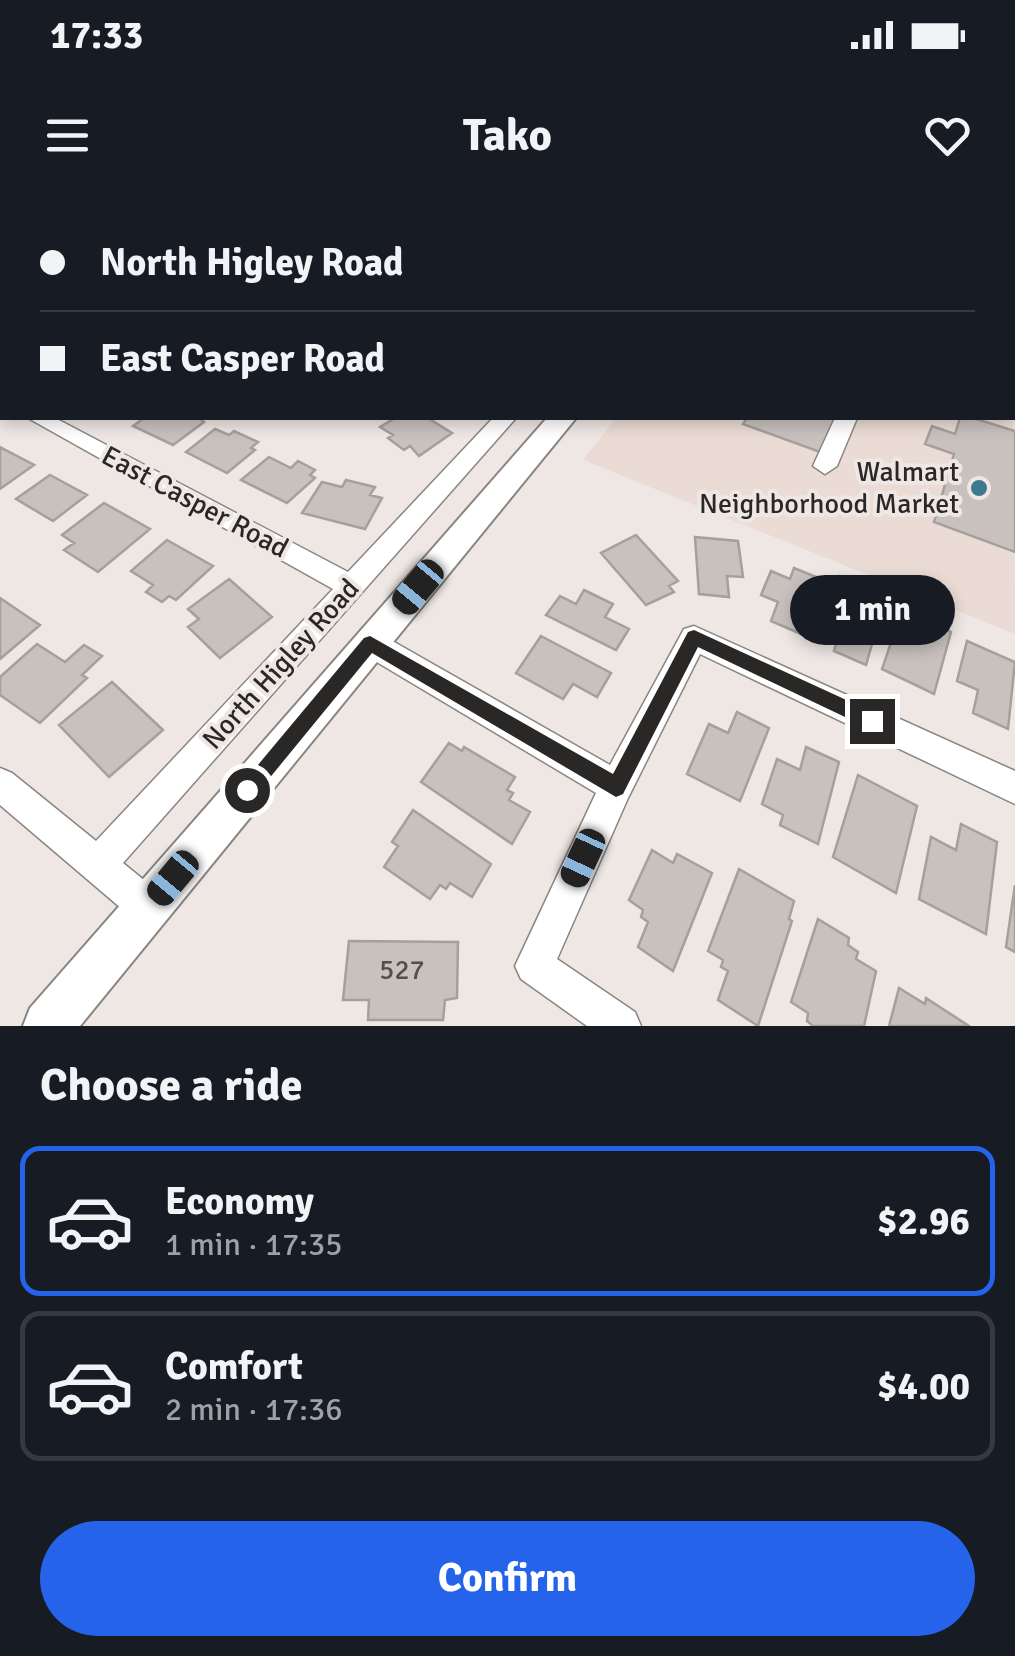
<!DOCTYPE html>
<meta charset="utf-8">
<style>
body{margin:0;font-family:Signika,sans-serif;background:#20242c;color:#f1f3f6;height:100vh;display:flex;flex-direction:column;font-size:38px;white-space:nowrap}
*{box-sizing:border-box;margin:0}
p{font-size:32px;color:#9ea1a6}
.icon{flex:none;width:55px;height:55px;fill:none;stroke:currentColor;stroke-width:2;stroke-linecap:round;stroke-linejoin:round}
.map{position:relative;height:826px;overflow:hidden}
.details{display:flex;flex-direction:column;background:#171b24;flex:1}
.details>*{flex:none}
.hud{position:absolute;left:0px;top:0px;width:1015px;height:220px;box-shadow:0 5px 15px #0003;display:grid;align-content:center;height:220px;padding:0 40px;background:#171b24}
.end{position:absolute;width:45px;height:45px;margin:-22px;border:12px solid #2a2826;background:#fff;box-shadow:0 0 0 5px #fff}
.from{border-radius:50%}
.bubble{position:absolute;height:70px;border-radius:35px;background:#171b24;box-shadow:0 5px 15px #0003;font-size:32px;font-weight:800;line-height:70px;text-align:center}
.car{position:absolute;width:30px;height:60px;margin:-30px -15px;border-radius:12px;box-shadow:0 0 8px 2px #0007;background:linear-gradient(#222 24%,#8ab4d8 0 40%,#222 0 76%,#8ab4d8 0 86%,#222 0)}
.hud b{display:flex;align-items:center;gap:35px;height:95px;font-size:38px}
.hud b+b{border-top:2px solid #363941}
.hud i{width:25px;height:25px;background:#f1f3f6}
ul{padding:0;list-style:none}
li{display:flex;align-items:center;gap:30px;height:150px;margin:0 20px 15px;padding:0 20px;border:5px solid #363941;border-radius:20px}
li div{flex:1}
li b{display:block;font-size:38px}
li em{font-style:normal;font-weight:800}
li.active{border-color:#2563eb}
li>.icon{width:90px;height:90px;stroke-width:1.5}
h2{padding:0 40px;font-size:45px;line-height:120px}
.primary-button{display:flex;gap:20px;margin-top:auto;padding:20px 40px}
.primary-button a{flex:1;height:115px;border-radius:60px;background:#2563eb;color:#fff;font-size:40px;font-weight:800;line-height:115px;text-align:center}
.status{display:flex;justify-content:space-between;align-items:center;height:70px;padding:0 50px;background:#171b24;direction:ltr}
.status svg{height:28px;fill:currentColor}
header{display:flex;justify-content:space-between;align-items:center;height:130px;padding:0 40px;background:#171b24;font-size:45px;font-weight:800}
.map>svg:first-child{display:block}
</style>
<div class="status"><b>17:33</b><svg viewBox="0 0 49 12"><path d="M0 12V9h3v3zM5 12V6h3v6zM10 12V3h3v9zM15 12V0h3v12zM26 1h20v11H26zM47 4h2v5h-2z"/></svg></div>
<header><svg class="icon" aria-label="menu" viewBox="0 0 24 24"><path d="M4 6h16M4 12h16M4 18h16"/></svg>Tako<svg class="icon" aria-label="heart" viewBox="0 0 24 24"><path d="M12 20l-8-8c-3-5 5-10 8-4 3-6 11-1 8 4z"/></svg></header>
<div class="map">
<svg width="1015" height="826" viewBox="0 0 1015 826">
<rect width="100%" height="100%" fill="#eee7e4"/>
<path fill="#eadbd4" d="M1013,80l2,354 -432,-174 33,-42h396z"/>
<path fill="#c8c1be" stroke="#a69f9c" stroke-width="2.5" d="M144,218h56l4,4 -31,23 -40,-19z
M395,218h33l24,15 -33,23 -9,-10 -6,4 -16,-12 5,-3 -13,-8z
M747,218h90l-17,34 -77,-28z
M960,218h13l42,13v121l-81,-30 20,-68 -29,-10 7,-18 23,8z
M215,229l14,6 5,-4 24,11 -7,6 4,2 -28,23 -41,-21z
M0,247l34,18 -34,24z
M269,257l22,11 7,-7 17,9 -5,5 5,3 -28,25 -46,-23z
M50,275l37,20 -34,26 -37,-22z
M346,280l29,7 -5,8 12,3 -17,31 -63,-16 20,-31 20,5z
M104,303l46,26 -52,43 -34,-22 10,-7 -12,-8z
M636,335l42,46 -9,5 5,6 -28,13 -45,-52z
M695,337l43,4 5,36 -16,-1 2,21 -30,-3z
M167,340l46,26 -37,34 -7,-4 -7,6 -16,-10 7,-7 -22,-14z
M794,368l27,11 -20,55 -30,-13 7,-19 -17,-7 10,-24 19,8z
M840,376l24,9 -4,12 23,9 -17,59 -32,-14 6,-21 -17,-7z
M229,379l43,38 -52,41 -32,-31 11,-8 -11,-10z
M584,390l29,14 -8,13 24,12 -13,21 -70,-35 14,-19 16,8z
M0,398l40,27 -40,34z
M902,410l49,22 -17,62 -52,-25z
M541,436l70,37 -14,24 -24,-13 -10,15 -47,-26z
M967,441l48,21 -7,67 -35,-16 5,-23 -21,-9z
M37,444l28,18 19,-17 18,11 -20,19 5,3 -47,45 -40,-28v-18z
M112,482l51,48 -54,47 -50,-52z
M737,512l32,16 -29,73 -53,-27 22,-50 19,9z
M449,543l13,8 2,-4 51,30 -8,13 6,3 -4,7 21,12 -18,32 -91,-62z
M806,547l33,15 -21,82 -38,-19 3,-10 -21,-11 15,-45 23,11z
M858,575l59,31 -21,87 -63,-36z
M413,610l78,54 -19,33 -22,-14 -4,6 -6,-4 -10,14 -46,-32 14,-21 -6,-4z
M961,624l36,18 -11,92 -67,-35 12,-62 25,13z
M652,650l21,13 4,-9 35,19 -39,98 -35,-24 10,-25 -7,-5 2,-7 -14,-10z
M739,669l55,32 -5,18 3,2 -34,105 -40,-26 10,-29 -7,-4 2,-7 -15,-9z
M1015,685v67l-9,-5z
M818,719l31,19 -1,7 10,7 -2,7 20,12 -12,55h-51l-6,-5 1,-8 -17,-11z
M349,741l109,1 -1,56 -12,2 -2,20h-75l1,-20h-26z
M899,788l26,16 1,-6 43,28h-80z"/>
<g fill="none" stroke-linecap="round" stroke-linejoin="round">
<g stroke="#8b8582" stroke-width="3">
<path id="minor" d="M298,0h22l2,2h-22z
M921,0h25l2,2h-25z
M0,6l2,1v10l-2,-1z
M1012,15l3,1v10l-3,-1z
M0,189l2,1v15l-2,-1z
M28,218h27l293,154 145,-154h23l-393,445 38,31 5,13 -5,13 -13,5 -13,-5 -135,-115v-37l12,5 84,68 237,-252z
M835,218h22l-20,48 -12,8 -12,-8z
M694,426l321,145v33l-315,-150 -72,144 -71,161 78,53 6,14h-54l-66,-47 -6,-13 81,-173 -236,-141 -4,-9 4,-9 10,-3 10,3 230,131 74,-136z"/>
</g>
<g stroke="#8b8582" stroke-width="4">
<path id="major" d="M763,0h28l2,2h-28z
M1012,53h3v14l-3,-1z
M547,218h29l-496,608h-57l7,-18z"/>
</g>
<use href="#minor" fill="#fff" fill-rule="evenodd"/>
<use href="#major" fill="#fff" fill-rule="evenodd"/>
</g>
<path fill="#2a2826" d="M694,430l185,85v12h-13l-168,-80 -75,147 -7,3 -244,-144 -118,144 -7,2 -10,-9 127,-152 6,-2 243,138 75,-142z"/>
<circle fill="#3d7990" stroke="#eee7e4" stroke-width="4" cx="979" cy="288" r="10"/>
<g text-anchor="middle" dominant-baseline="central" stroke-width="8" stroke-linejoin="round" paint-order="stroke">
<g font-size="28" fill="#2a2826" stroke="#eee7e4" text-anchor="end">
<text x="959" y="272">Walmart<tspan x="959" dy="32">Neighborhood Market</tspan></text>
</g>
<g font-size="28" fill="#2a2826" stroke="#eee7e4">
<text transform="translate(195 302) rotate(28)">East Casper Road</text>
<text transform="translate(281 464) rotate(-48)">North Higley Road</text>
</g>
<g font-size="28" fill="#524e4c">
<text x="402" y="770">527</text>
</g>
</g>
</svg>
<i class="end from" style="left:247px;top:590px"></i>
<i class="end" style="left:872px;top:521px"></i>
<div class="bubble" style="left:790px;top:375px;width:165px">1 min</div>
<i class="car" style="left:418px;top:387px;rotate:220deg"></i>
<i class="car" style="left:583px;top:658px;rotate:205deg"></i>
<i class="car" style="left:173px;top:678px;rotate:220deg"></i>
<div class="hud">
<b><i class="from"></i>North Higley Road</b>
<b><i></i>East Casper Road</b>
</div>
</div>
<section class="details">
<h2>Choose a ride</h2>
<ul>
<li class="active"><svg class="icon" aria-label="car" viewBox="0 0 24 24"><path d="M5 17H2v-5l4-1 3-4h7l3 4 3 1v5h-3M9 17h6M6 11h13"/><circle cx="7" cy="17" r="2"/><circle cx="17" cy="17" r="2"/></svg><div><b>Economy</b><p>1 min · 17:35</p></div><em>$2.96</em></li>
<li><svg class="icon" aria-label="car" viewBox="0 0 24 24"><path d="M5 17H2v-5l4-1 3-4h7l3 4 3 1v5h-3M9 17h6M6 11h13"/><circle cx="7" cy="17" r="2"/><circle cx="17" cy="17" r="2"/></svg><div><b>Comfort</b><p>2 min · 17:36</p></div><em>$4.00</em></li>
</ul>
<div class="primary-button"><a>Confirm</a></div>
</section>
